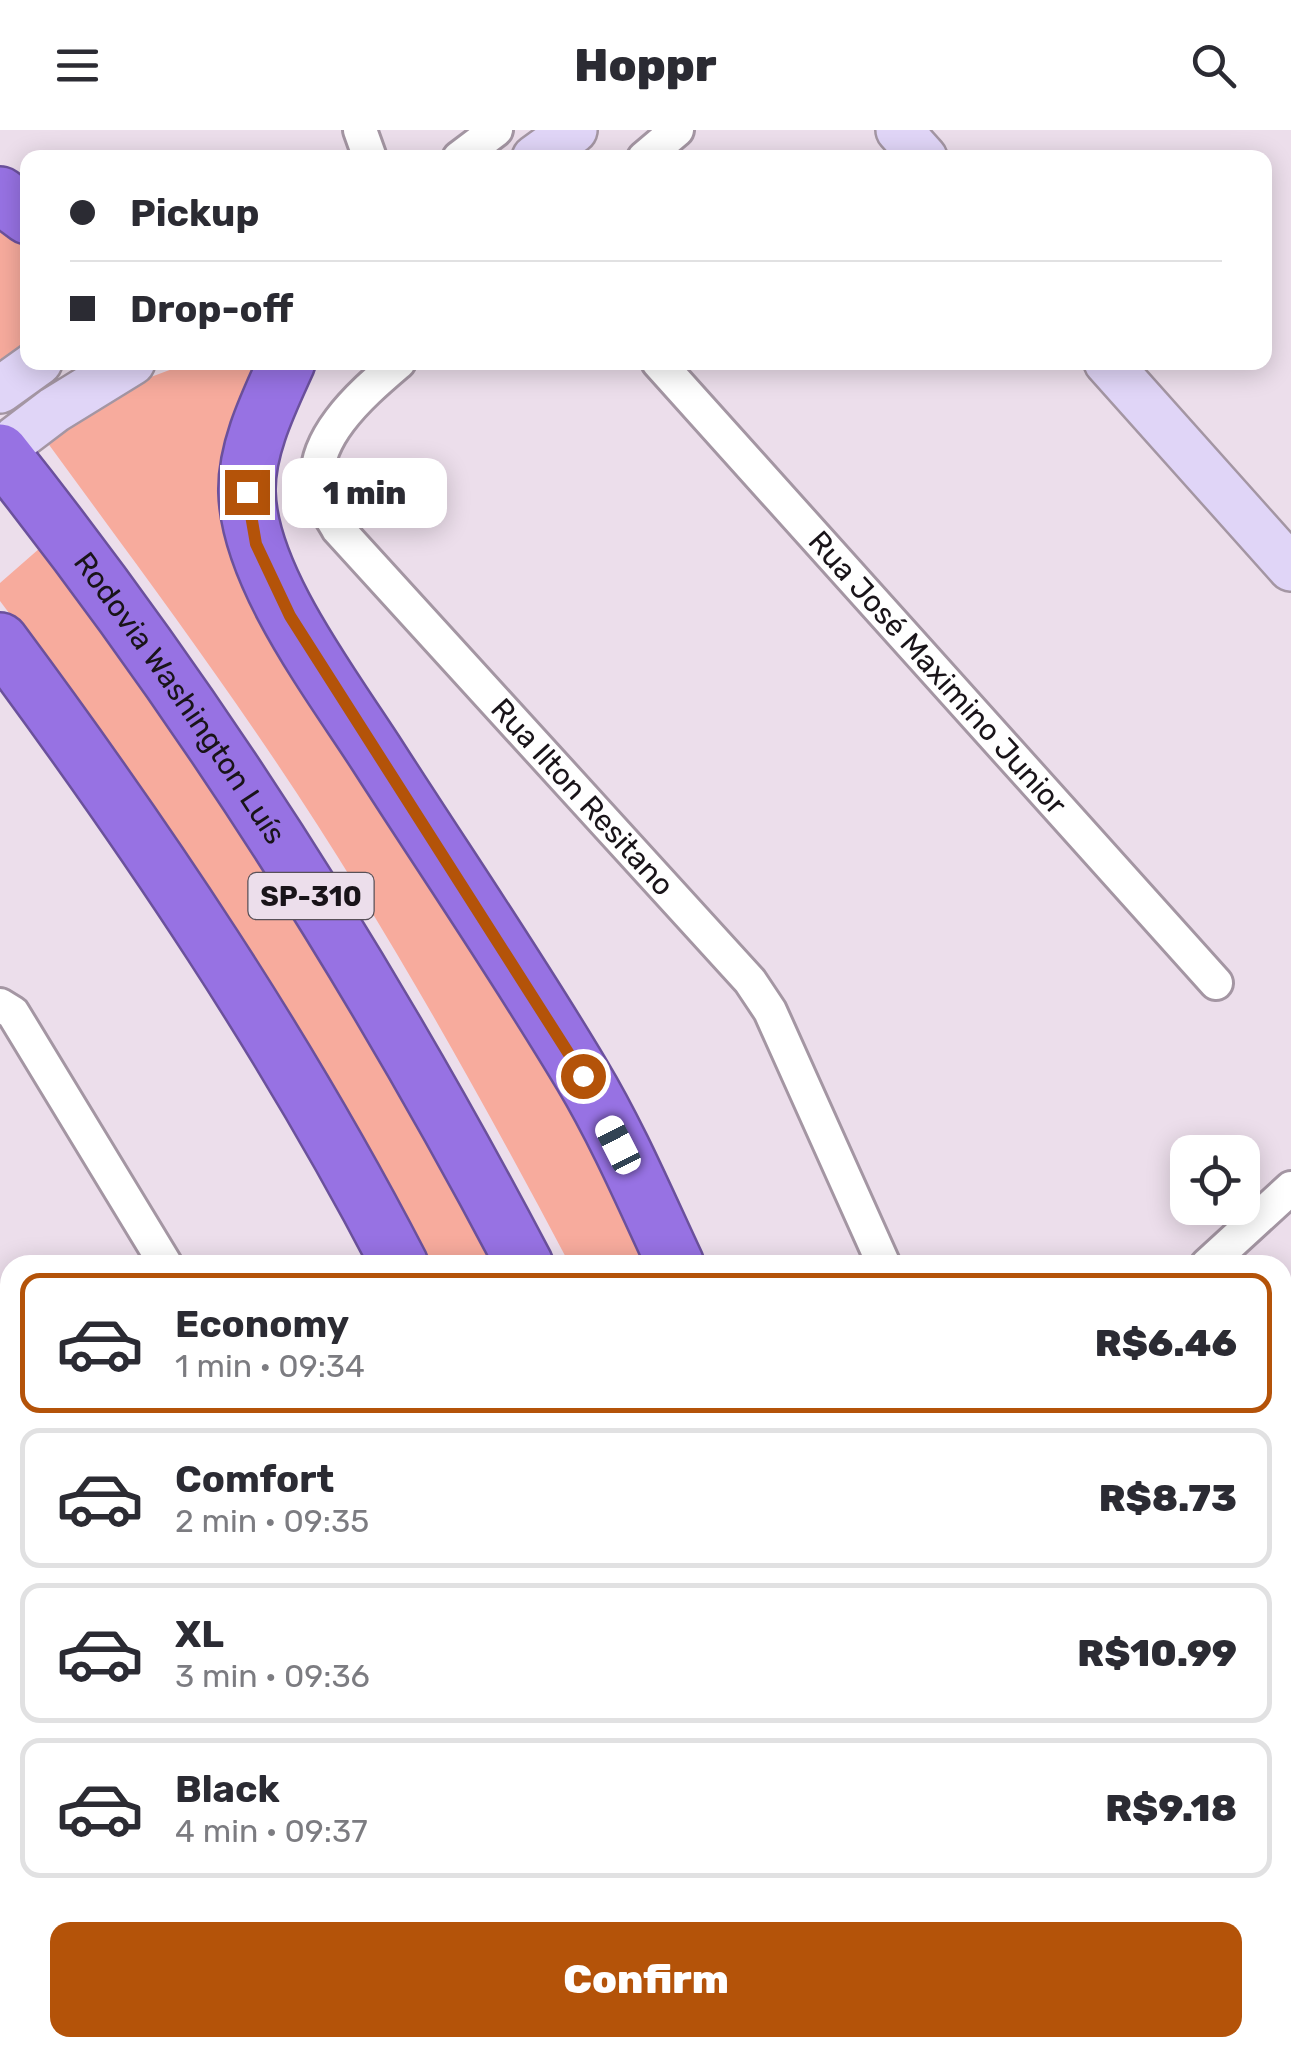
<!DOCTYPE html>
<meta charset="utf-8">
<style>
body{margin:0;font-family:Rubik,sans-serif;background:#f2f2f3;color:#2b2b33;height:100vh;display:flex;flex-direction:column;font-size:38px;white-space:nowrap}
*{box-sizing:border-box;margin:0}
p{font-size:32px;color:#7c7c81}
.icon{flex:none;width:55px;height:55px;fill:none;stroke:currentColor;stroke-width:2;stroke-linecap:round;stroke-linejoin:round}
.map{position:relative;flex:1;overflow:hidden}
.sheet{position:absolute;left:0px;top:1125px;width:1292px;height:802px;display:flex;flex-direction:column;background:#fff;border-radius:30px 30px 0 0;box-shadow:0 5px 25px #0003}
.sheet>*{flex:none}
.top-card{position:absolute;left:20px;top:20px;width:1252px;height:220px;border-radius:20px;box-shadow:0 5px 25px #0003;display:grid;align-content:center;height:220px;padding:0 50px;background:#fff}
.fabs{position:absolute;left:1170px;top:1005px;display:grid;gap:20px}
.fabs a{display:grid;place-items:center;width:90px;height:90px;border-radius:20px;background:#fff;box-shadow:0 5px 25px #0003;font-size:50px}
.end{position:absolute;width:45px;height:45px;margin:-22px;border:12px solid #b45309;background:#fff;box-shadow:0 0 0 5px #fff}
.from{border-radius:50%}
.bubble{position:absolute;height:70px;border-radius:20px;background:#fff;box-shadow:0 5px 25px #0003;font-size:32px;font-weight:800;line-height:70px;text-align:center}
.car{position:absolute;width:30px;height:60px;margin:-30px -15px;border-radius:12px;box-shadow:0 0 8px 2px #0007;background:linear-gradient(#fff 24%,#345 0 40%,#fff 0 76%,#345 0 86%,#fff 0)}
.top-card b{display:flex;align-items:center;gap:35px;height:95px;font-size:38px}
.top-card b+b{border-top:2px solid #e1e1e2}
.top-card i{width:25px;height:25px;background:#2b2b33}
ul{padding:18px 0 0;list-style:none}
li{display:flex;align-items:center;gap:30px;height:140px;margin:0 20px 15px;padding:0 30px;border:5px solid #e1e1e2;border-radius:20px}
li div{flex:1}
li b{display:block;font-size:38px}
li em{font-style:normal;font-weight:800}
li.selected{border-color:#b45309}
li>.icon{width:90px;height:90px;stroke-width:1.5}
.cta{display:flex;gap:20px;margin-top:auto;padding:20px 50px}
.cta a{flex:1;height:115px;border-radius:20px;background:#b45309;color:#fff;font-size:40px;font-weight:800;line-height:115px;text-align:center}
header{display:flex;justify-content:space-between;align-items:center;height:130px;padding:0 50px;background:#fff;font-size:45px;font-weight:800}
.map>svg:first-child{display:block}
</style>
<header><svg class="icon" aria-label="menu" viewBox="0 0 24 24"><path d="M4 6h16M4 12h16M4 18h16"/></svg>Hoppr<svg class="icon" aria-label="search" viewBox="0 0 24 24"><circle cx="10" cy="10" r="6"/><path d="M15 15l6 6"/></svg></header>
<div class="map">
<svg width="1291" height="1927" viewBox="0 0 1291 1927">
<rect width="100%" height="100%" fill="#ecdeeb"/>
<path fill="#f7ab9d" d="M0,92l28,20 -1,106 -27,20z
M191,232l75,1 -37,133 316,555 106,214h-81c-97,-183 -198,-364 -315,-534 -67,-98 -138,-193 -208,-289l77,-55z
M40,418l94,122 75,104 297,491h-84l-326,-536 -96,-128v-18z
M763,1918h75l3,9h-75z"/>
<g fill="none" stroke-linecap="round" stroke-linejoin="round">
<g stroke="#a496a3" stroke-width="38">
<g id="street">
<path d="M360,0l10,28"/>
<path d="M459,28l37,-28"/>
<path d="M644,28l33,-28"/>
<path id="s1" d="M399,232c-35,30 -93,78 -80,131 3,12 13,25 19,36l412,452 20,30 114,254"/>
<path id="s2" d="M658,232l558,621"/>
<path d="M0,875l13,8 153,252"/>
<path d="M1207,1135l84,-77"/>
<path d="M1282,1330l9,1"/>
<path d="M0,1340l10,-7"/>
<path d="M0,1853l10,-6"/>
<path d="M520,1918l4,9"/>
<path d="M1178,1918l3,9"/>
</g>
</g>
<g stroke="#a496a3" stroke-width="50">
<path id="secondary" d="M899,0l25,28
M535,28l39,-28
M1107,232l184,206
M0,260l39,-28
M0,321l54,-41 78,-48"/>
</g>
<g stroke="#6b519c" stroke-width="60">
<g id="highway">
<path d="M0,65l28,21"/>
<path d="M287,232c-18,40 -41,86 -40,130 2,85 85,193 130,263 68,106 140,211 205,320 36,60 64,126 94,190"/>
<path id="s3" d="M0,322c200,251 375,528 525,813"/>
<path d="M0,511c147,198 286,404 400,624"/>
<path d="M731,1918l3,9"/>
<path d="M866,1918l2,9"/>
</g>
</g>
<use href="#street" stroke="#fff" stroke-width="32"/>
<use href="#secondary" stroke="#e0d5f7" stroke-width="45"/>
<use href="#highway" stroke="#9772e3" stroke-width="55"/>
</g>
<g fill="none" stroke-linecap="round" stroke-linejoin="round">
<path stroke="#b45309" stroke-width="12" d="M247,362l9,52 34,72 293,460"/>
</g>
<g text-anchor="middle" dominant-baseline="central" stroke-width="8" stroke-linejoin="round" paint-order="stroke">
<rect fill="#ecdeeb" stroke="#585158" stroke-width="2.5" x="248.5" y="743" width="125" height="46" rx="8"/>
<g font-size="28" font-weight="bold" fill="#191419">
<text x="311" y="766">SP-310</text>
</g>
<g font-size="30" fill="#191419" stroke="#ecdeeb">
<text stroke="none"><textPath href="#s2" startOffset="418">Rua José Maximino Junior</textPath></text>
<text stroke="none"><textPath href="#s3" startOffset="305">Rodovia Washington Luís</textPath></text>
<text stroke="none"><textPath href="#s1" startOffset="565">Rua Ilton Resitano</textPath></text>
</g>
</g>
</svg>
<div class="fabs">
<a><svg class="icon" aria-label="locate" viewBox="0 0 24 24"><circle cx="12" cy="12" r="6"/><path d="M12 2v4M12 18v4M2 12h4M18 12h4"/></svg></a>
</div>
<i class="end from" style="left:583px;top:946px"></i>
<i class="end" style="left:247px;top:362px"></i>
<div class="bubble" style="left:282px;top:328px;width:165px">1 min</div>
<i class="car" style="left:618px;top:1015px;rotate:333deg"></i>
<div class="top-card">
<b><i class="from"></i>Pickup</b>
<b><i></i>Drop-off</b>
</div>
<section class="sheet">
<ul>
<li class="selected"><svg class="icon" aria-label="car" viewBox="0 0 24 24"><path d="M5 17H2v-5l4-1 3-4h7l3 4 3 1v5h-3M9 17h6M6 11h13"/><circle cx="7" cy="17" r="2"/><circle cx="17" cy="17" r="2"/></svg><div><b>Economy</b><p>1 min · 09:34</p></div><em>R$6.46</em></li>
<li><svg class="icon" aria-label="car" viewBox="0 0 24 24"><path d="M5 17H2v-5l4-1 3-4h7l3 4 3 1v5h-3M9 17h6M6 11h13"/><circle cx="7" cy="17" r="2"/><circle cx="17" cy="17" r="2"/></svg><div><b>Comfort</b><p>2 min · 09:35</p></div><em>R$8.73</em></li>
<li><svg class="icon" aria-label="car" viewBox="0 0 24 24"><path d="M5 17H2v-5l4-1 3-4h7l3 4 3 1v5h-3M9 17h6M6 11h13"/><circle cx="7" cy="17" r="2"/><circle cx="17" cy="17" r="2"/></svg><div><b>XL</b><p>3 min · 09:36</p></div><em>R$10.99</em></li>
<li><svg class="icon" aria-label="car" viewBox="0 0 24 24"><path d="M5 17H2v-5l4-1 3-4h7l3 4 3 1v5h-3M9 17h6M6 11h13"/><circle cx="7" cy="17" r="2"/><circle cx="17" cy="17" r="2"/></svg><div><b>Black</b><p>4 min · 09:37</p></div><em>R$9.18</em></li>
</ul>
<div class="cta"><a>Confirm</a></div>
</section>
</div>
